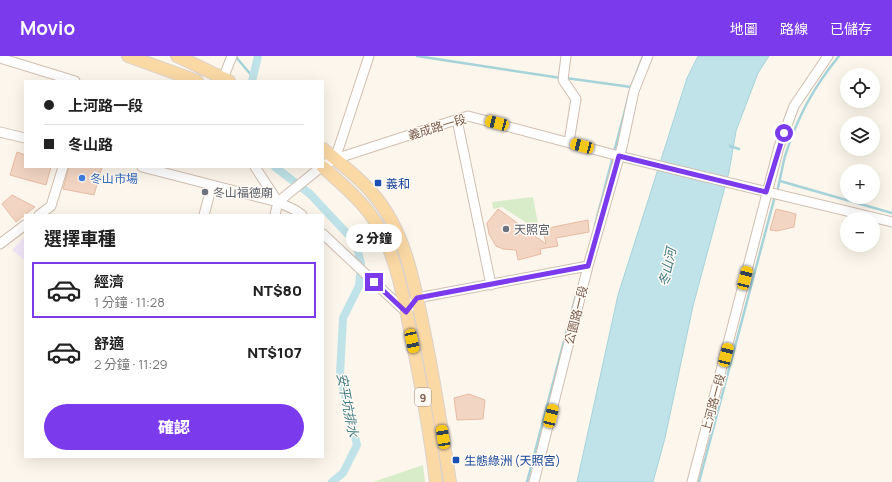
<!DOCTYPE html>
<html lang="zh-TW">
<meta charset="utf-8">
<style>
body{margin:0;font-family:Manrope,"Noto Sans TC",sans-serif;background:#f6f6f6;color:#222;height:100vh;display:flex;flex-direction:column;font-size:15px;white-space:nowrap}
*{box-sizing:border-box;margin:0}
p{font-size:13px;color:#767676}
.icon{flex:none;width:22px;height:22px;fill:none;stroke:currentColor;stroke-width:2;stroke-linecap:round;stroke-linejoin:round}
.map{position:relative;flex:1;overflow:hidden}
.details{position:absolute;left:24px;top:158px;width:300px;height:244px;display:flex;flex-direction:column;background:#fff;border-radius:0px;box-shadow:0 4px 16px #0002}
.details>*{flex:none}
.top-card{position:absolute;left:24px;top:24px;width:300px;height:88px;border-radius:0px;box-shadow:0 4px 16px #0002;display:grid;align-content:center;height:88px;padding:0 20px;background:#fff}
.buttons{position:absolute;left:840px;top:12px;display:grid;gap:8px}
.buttons a{display:grid;place-items:center;width:40px;height:40px;border-radius:50%;background:#fff;box-shadow:0 4px 16px #0002;font-size:20px}
.end{position:absolute;width:18px;height:18px;margin:-9px;border:5px solid #7c3aed;background:#fff;box-shadow:0 0 0 2px #fff}
.from{border-radius:50%}
.bubble{position:absolute;height:28px;border-radius:14px;background:#fff;box-shadow:0 4px 16px #0002;font-size:13px;font-weight:800;line-height:28px;text-align:center}
.car{position:absolute;width:12px;height:24px;margin:-12px -6px;border-radius:5px;box-shadow:0 0 3px 1px #0007;background:linear-gradient(#f5c518 24%,#345 0 40%,#f5c518 0 76%,#345 0 86%,#f5c518 0)}
.top-card b{display:flex;align-items:center;gap:14px;height:38px;font-size:15px}
.top-card b+b{border-top:1px solid #e0e0e0}
.top-card i{width:10px;height:10px;background:#222}
ul{padding:0;list-style:none}
li{display:flex;align-items:center;gap:12px;height:56px;margin:0 8px 6px;padding:0 12px;border:2px solid transparent;border-radius:0px}
li div{flex:1}
li b{display:block;font-size:15px}
li em{font-style:normal;font-weight:800}
li.on{border-color:#7c3aed}
li>.icon{width:36px;height:36px;stroke-width:1.5}
h2{padding:0 20px;font-size:18px;line-height:48px}
.button{display:flex;gap:8px;margin-top:auto;padding:8px 20px}
.button a{flex:1;height:46px;border-radius:24px;background:#7c3aed;color:#fff;font-size:16px;font-weight:800;line-height:46px;text-align:center}
header{display:flex;align-items:center;gap:24px;box-sizing:border-box;height:56px;padding:0 20px;background:#7c3aed;color:#fff}
header strong{font-size:19px}
nav{display:flex;gap:22px;margin-inline-start:auto;font-size:14px}
.map>svg:first-child{display:block}
</style>
<header>
<strong>Movio</strong>
<nav><a>地圖</a><a>路線</a><a>已儲存</a></nav>
</header>
<div class="map">
<svg width="892" height="426" viewBox="0 0 892 426">
<rect width="100%" height="100%" fill="#fdf6ec"/>
<path fill="#f3e8fa" d="M25,181v23l-13,-10z"/>
<path fill="#d8ecc9" d="M533,141l7,37 -4,1 -12,-14 -22,-14 -9,2 -1,-7z
M423,409l2,17h-52z"/>
<path fill="#bfe3e8" stroke="#a5d3da" d="M698,0h71l-11,17 -22,58 -7,41 -36,134 -28,132 -12,44h-76l41,-187 69,-217z"/>
<g fill="none" stroke-linecap="round" stroke-linejoin="round">
<path stroke="#a5d3da" stroke-width="2.5" d="M235,0l17,20
M417,0l144,22
M566,22l65,9
M730,90l9,3
M780,125l112,32
M777,136c3,-12 5,-24 8,-36 13,-40 28,-68 54,-100
M595,169l36,-138 12,-31
M527,426l49,-187
M699,426l76,-286"/>
<path stroke="#bfe3e8" stroke-width="8" d="M252,25l6,-25
M275,111l35,27 46,49 5,21 -2,22 -16,32 -3,56 17,71 -14,28 -11,9"/>
</g>
<path fill="#f3d5c3" stroke="#e6bba3" d="M17,96l8,3v12h26l-5,18 -36,-10z
M69,111h33l-8,28 -31,-6z
M12,139l23,12 -19,15 -14,-18z
M498,153l48,35 -3,-15 45,-9 1,12 -33,6 2,8 -18,3 1,5 -23,6 -2,-10 -13,-1 -7,-3 -7,-12 -2,-11z
M776,153l20,5 -2,13 -17,4 -7,-1z
M469,338l16,6 -2,19 -26,1 -3,-22z"/>
<g fill="none" stroke-linecap="round" stroke-linejoin="round">
<g stroke="#d1beb0" stroke-width="11">
<path id="minor" d="M566,0l-3,24 13,19 -7,43
M0,2l75,23
M222,25l10,-25
M457,64l34,165
M0,76l25,6
M335,103l34,-103
M323,110l12,-7 133,-43 151,40 273,66
M142,111l136,35 17,8 7,5
M255,111l23,35
M278,146l43,-35
M39,159l12,-9 12,-39
M204,159l8,-30
M275,159l3,-13
M323,178l83,78 11,-14 171,-32
M0,188l25,-19
M534,426l54,-216 34,-119 12,-56 14,-35
M692,426l87,-335 15,-41 34,-50"/>
</g>
<g stroke="#dad1cd" stroke-width="14">
<path id="major" d="M128,0l69,25
M177,0l52,25
M323,93c17,14 36,28 50,45 31,35 41,87 50,132 11,52 19,104 27,156
M323,111c16,15 34,29 47,47 25,33 33,81 41,121 10,49 19,97 25,147"/>
</g>
<use href="#minor" stroke="#fff" stroke-width="9"/>
<use href="#major" stroke="#fbd9a5" stroke-width="12"/>
</g>
<g fill="none" stroke-linecap="round" stroke-linejoin="round">
<path stroke="#7c3aed" stroke-width="5" d="M374,226l32,30 11,-14 171,-32 31,-110 147,36 18,-59"/>
</g>
<circle fill="#3f7fe0" stroke="#fffaf3" stroke-width="1.5" cx="82" cy="122" r="4"/>
<g fill="#1a4fb4" stroke="#fffaf3" stroke-width="1.5">
<rect x="374" y="123" width="8" height="8" rx="2"/>
<rect x="452" y="400" width="8" height="8" rx="2"/>
</g>
<g fill="#6b7280" stroke="#fffaf3" stroke-width="1.5">
<circle cx="205" cy="136" r="4"/>
<circle cx="506" cy="173" r="4"/>
</g>
<g text-anchor="middle" dominant-baseline="central" stroke-width="3" stroke-linejoin="round" paint-order="stroke">
<rect fill="#fffaf3" stroke="#a28b7f" stroke-width="1" x="415" y="332" width="16" height="18" rx="3"/>
<g font-size="11" font-weight="bold" fill="#7a5c4d">
<text x="423" y="341">9</text>
</g>
<g font-size="12" fill="#7a5c4d" stroke="#fffaf3">
<text transform="translate(437 71) rotate(-17)">義成路一段</text>
<text transform="translate(576 259) rotate(-76)">公園路一段</text>
<text transform="translate(713 347) rotate(-75)">上河路一段</text>
</g>
<g font-size="12" fill="#366cbe" stroke="#fffaf3" text-anchor="start">
<text x="90" y="122">冬山市場</text>
</g>
<g font-size="12" fill="#164399" stroke="#fffaf3" text-anchor="start">
<text x="386" y="127">義和</text>
<text x="464" y="404">生態綠洲 (天照宮)</text>
</g>
<g font-size="12" fill="#5b616d" stroke="#fffaf3" text-anchor="start">
<text x="213" y="136">冬山福德廟</text>
<text x="514" y="173">天照宮</text>
</g>
<g font-size="13" font-style="italic" fill="#437c86" stroke="#fffaf3">
<text transform="translate(667 211) rotate(-78)">冬山河</text>
<text transform="translate(348 349) rotate(79)">安平坑排水</text>
</g>
</g>
</svg>
<div class="buttons">
<a><svg class="icon" aria-label="locate" viewBox="0 0 24 24"><circle cx="12" cy="12" r="6"/><path d="M12 2v4M12 18v4M2 12h4M18 12h4"/></svg></a>
<a><svg class="icon" aria-label="layers" viewBox="0 0 24 24"><path d="M12 4l9 5-9 5-9-5zM3 14l9 5 9-5"/></svg></a>
<a>+</a>
<a>−</a>
</div>
<i class="end from" style="left:784px;top:77px"></i>
<i class="end" style="left:374px;top:226px"></i>
<div class="bubble" style="left:346px;top:168px;width:56px">2 分鐘</div>
<i class="car" style="left:497px;top:67px;rotate:285deg"></i>
<i class="car" style="left:582px;top:90px;rotate:285deg"></i>
<i class="car" style="left:745px;top:222px;rotate:14deg"></i>
<i class="car" style="left:412px;top:285px;rotate:168deg"></i>
<i class="car" style="left:726px;top:299px;rotate:14deg"></i>
<i class="car" style="left:551px;top:360px;rotate:14deg"></i>
<i class="car" style="left:443px;top:381px;rotate:351deg"></i>
<div class="top-card">
<b><i class="from"></i>上河路一段</b>
<b><i></i>冬山路</b>
</div>
<section class="details">
<h2>選擇車種</h2>
<ul>
<li class="on"><svg class="icon" aria-label="car" viewBox="0 0 24 24"><path d="M5 17H2v-5l4-1 3-4h7l3 4 3 1v5h-3M9 17h6M6 11h13"/><circle cx="7" cy="17" r="2"/><circle cx="17" cy="17" r="2"/></svg><div><b>經濟</b><p>1 分鐘 · 11:28</p></div><em>NT$80</em></li>
<li><svg class="icon" aria-label="car" viewBox="0 0 24 24"><path d="M5 17H2v-5l4-1 3-4h7l3 4 3 1v5h-3M9 17h6M6 11h13"/><circle cx="7" cy="17" r="2"/><circle cx="17" cy="17" r="2"/></svg><div><b>舒適</b><p>2 分鐘 · 11:29</p></div><em>NT$107</em></li>
</ul>
<div class="button"><a>確認</a></div>
</section>
</div>
